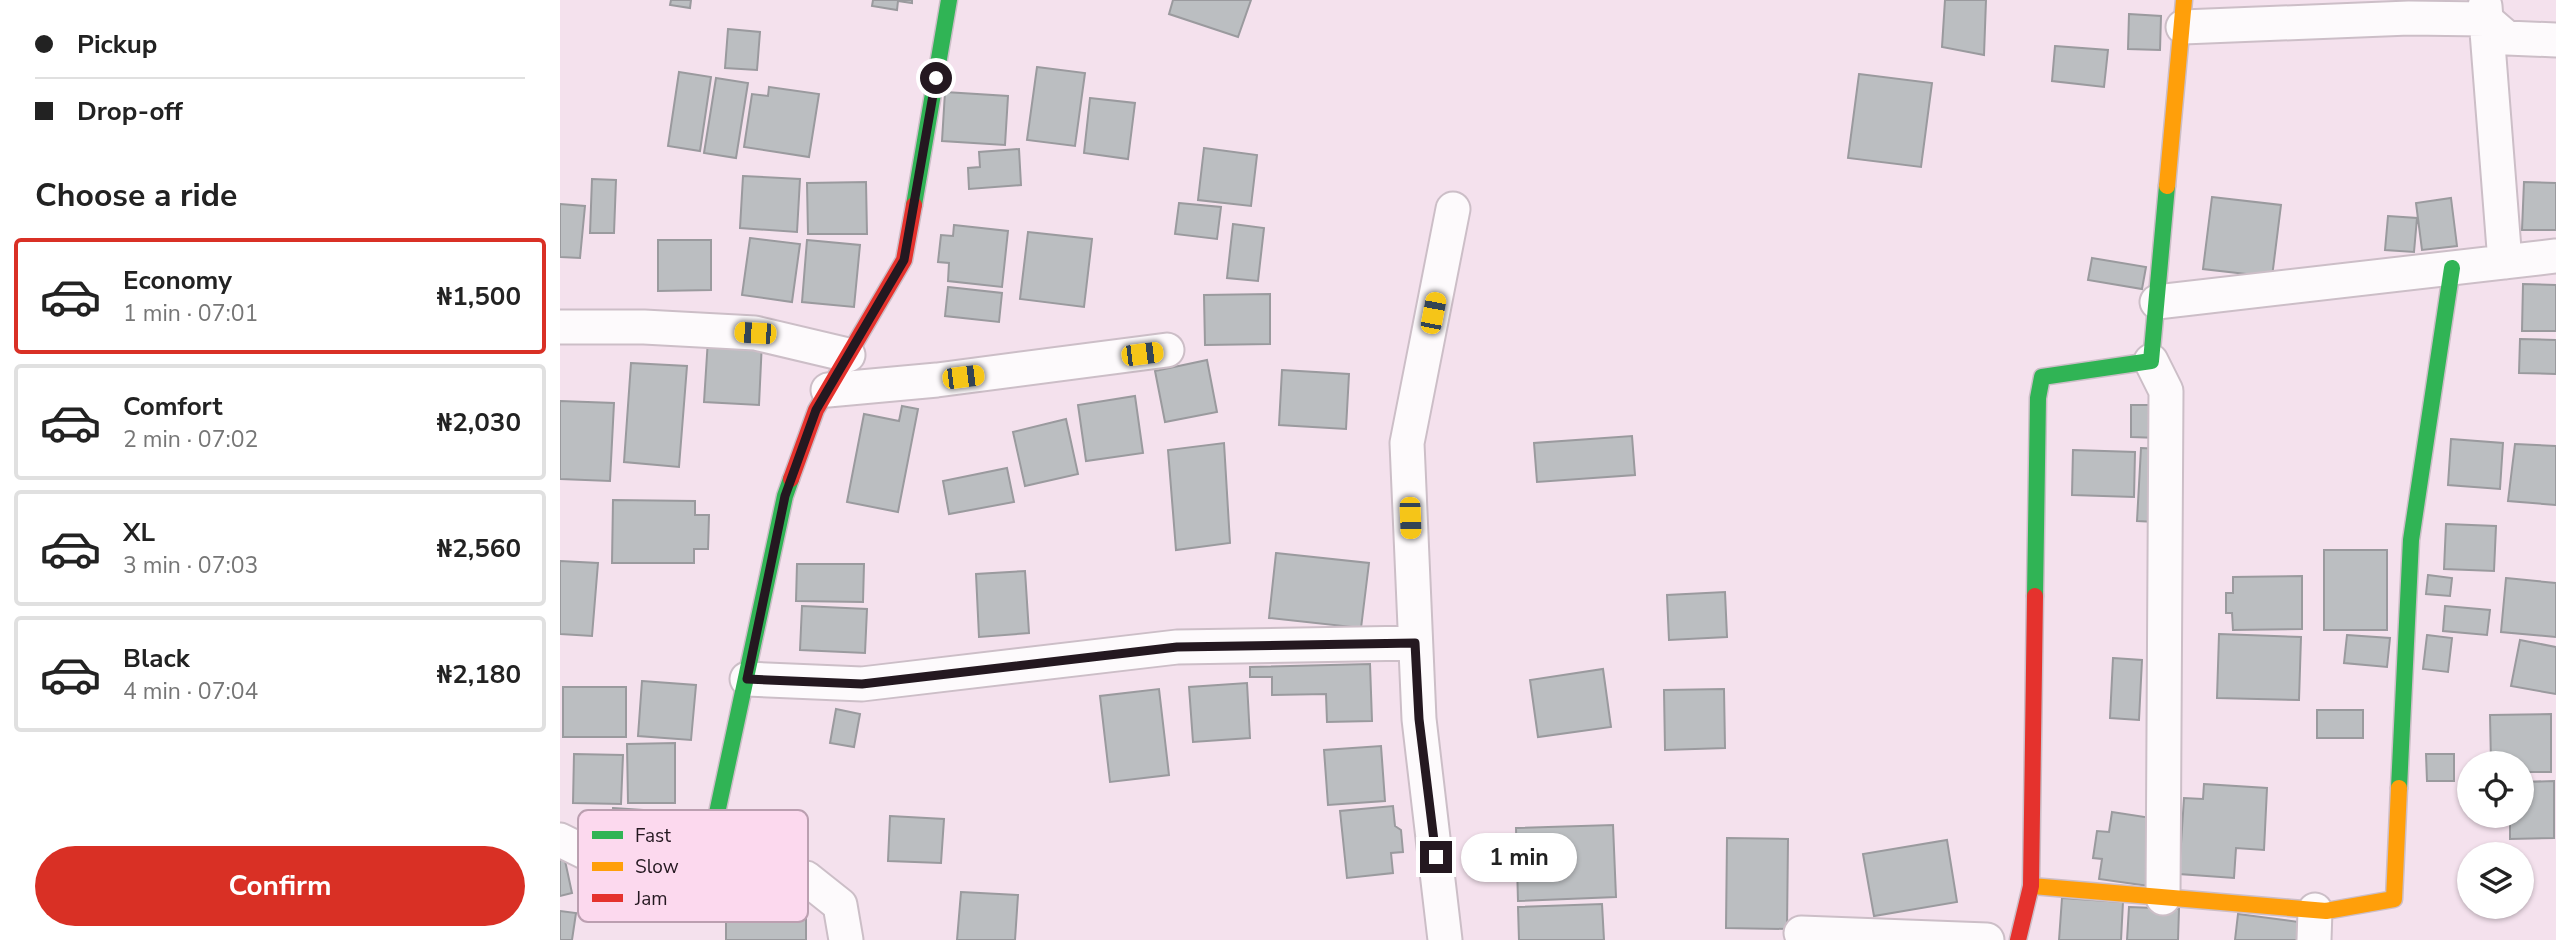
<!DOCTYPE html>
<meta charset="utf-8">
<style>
body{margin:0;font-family:"Nunito Sans",sans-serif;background:#f2f2f2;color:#222;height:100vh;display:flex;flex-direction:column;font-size:26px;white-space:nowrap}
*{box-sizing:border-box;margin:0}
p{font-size:23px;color:#767676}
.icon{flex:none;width:38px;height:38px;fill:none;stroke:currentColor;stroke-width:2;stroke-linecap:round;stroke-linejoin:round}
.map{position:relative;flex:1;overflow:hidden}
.panel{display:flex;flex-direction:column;background:#fff;width:560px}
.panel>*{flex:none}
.top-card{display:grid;align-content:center;height:154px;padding:0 35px;background:#fff}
.controls{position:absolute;left:1897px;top:751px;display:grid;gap:14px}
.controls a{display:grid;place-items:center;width:77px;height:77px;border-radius:50%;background:#fff;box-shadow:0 2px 5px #0004;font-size:35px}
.end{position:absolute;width:32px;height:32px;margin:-16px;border:9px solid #241820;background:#fff;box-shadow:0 0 0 4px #fff}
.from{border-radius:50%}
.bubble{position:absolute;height:49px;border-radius:24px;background:#fff;box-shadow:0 2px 5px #0004;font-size:23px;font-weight:700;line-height:49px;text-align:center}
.car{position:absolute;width:21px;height:42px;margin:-21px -10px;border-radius:9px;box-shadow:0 0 5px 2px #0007;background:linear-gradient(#f5c518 24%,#345 0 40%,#f5c518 0 76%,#345 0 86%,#f5c518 0)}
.top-card b{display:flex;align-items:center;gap:24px;height:66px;font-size:26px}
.top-card b+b{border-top:2px solid #e0e0e0}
.top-card i{width:18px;height:18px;background:#222}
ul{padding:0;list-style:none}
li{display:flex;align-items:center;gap:21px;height:116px;margin:0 14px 10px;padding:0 21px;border:4px solid #e0e0e0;border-radius:7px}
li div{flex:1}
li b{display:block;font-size:26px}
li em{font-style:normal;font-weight:700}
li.selected{border-color:#d93025}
li>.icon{width:63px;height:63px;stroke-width:1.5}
h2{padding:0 35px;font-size:32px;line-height:84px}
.primary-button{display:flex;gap:14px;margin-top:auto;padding:14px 35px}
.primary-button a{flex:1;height:80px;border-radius:42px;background:#d93025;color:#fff;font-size:28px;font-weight:700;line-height:80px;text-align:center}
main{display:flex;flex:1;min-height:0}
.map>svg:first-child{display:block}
</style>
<main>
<section class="panel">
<div class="top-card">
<b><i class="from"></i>Pickup</b>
<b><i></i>Drop-off</b>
</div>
<h2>Choose a ride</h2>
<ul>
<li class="selected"><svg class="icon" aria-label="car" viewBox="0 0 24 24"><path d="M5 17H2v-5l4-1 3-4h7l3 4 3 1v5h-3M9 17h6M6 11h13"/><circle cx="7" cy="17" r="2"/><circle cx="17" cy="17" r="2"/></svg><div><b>Economy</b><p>1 min · 07:01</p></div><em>₦1,500</em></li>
<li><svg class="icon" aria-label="car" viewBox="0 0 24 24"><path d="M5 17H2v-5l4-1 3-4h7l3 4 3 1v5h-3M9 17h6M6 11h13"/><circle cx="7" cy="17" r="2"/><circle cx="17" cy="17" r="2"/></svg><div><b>Comfort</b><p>2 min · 07:02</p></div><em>₦2,030</em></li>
<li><svg class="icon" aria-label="car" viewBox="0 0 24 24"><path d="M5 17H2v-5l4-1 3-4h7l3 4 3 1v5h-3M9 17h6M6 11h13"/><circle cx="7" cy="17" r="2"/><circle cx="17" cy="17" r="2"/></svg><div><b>XL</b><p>3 min · 07:03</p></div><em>₦2,560</em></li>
<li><svg class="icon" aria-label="car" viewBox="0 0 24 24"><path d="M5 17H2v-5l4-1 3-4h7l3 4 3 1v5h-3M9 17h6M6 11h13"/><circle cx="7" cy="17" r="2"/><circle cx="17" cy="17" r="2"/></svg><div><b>Black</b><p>4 min · 07:04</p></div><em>₦2,180</em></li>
</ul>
<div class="primary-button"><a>Confirm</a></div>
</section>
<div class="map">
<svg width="1996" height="940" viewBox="0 0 1996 940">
<rect width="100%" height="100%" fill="#f4e1ed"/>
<path fill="#bbbec1" stroke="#9a9a9e" stroke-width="2" d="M111,0h20l-1,8 -20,-3z
M313,0h39v3l-14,-2 -1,9 -25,-4z
M613,0h78l-13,37 -69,-23z
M1385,0h41l-2,55 -42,-8z
M1569,14l32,2 -1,34 -32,-1z
M168,29l32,3 -3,38 -32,-2z
M1495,46l53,4 -4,37 -52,-6z
M477,67l48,6 -10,73 -48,-6z
M119,72l32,5 -11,74 -32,-5z
M1299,74l73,9 -11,84 -73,-9z
M156,78l32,5 -12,75 -32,-5z
M209,87l50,7 -10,63 -65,-10 8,-53 16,2z
M385,92l63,4 -3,49 -63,-4z
M530,98l45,5 -7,56 -44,-6z
M644,148l53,7 -6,51 -53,-6z
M459,149l2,36 -52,4 -1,-21 12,-1 -1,-15z
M183,176l57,3 -3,53 -57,-4z
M32,179l24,1 -2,53h-24z
M306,182l1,52h-59l-1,-51z
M1964,182l32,1v47h-34z
M1652,197l69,8 -9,72 -69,-8z
M1891,198l6,48 -35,4 -6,-47z
M619,203l42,4 -4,32 -42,-5z
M0,204l25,2 -5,52 -20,-1z
M1828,216l29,2 -3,34 -29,-2z
M673,224l31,4 -6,53 -31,-3z
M394,225l54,6 -6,56 -54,-6 1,-18 -11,-1 3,-27 12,1z
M468,232l64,7 -8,68 -64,-8z
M190,238l50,6 -8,58 -50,-7z
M98,240h53v50l-53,1z
M247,240l53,5 -6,62 -52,-5z
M1532,258l54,9 -4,22 -54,-9z
M1963,284l33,1v46h-34z
M388,287l54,6 -3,29 -54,-6z
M710,294v50l-65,1 -1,-50z
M148,339l54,2 -3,64 -55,-3z
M1960,339l36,1v34l-37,-1z
M647,360l10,52 -52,10 -10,-51z
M71,363l56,3 -8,101 -55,-5z
M722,370l67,4 -3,55 -67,-4z
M575,396l8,57 -57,8 -8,-56z
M0,401l54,2 -4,78 -50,-2z
M1571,405h28v33l-28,-1z
M342,406l16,3 -20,103 -51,-10 17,-88 35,7z
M506,419l12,55 -53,12 -12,-54z
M1072,436l3,39 -98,7 -3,-39z
M1891,439l52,4 -3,46 -52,-4z
M664,443l6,100 -54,7 -8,-100z
M1955,444l41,2v59l-48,-4z
M1581,448l19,1 -4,73 -19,-1z
M1513,450l62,2 -1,45 -62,-2z
M447,468l7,34 -65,12 -6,-33z
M53,500l82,1v14h14l-1,34h-14v14h-82z
M1886,524l50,2 -2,45 -50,-2z
M1764,550h63v80h-63z
M716,553l93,10 -8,65 -92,-10z
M0,561l38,2 -6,73 -32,-2z
M237,564h67l-1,38 -67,-1z
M465,571l4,62 -50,4 -3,-63z
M1868,575l24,3 -2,18 -24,-2z
M1742,576v53l-69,1 -1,-17h-6v-20h7v-16z
M1946,578l50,5v54l-55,-5z
M1165,592l2,45 -58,3 -2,-45z
M242,606l65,3 -2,44 -65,-3z
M1885,606l45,4 -3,25 -44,-4z
M1659,634l82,3 -2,63 -82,-2z
M1787,635l43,3 -3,29 -43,-4z
M1867,635l25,3 -4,34 -25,-3z
M1960,640l36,7v47l-45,-8z
M1553,658l29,2 -3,60 -29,-2z
M810,664l2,57 -45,1 -1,-28 -54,1v-18h-22v-10z
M1043,669l8,58 -73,10 -8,-57z
M82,681l54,4 -5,55 -53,-4z
M687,683l3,55 -57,4 -4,-55z
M3,687h63v50h-63z
M599,689l10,86 -59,7 -10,-86z
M1164,689l1,59 -60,2 -1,-60z
M276,709l24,5 -6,33 -24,-4z
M1757,710h46v28h-46z
M1991,714v58h-29v-9h-31l-1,-48z
M115,743v60h-47l-1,-59z
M821,746l4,55 -57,4 -4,-55z
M14,754l49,1 -2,49 -48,-1z
M1866,754h28v27h-27z
M1994,781v57l-44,1v-16h-8v-7h20v-34z
M1644,784l63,4 -3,62 -28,-2 -2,30 -55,-4 5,-76 19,1z
M833,806l2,20 6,4 2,22 -12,1 2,20 -46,5 -7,-67z
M53,808l60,4 -2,40 -60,-4z
M1552,812l46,7 -9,67 -50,-7 3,-20 -9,-1 4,-27 12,1z
M330,816l54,3 -3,44 -53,-2z
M1053,825l3,72 -98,4 -2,-73z
M1167,838l61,1 -1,90 -61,-1z
M1387,840l10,62 -83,14 -11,-62z
M4,856l8,37 -12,3v-39z
M401,892l57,3 -3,45h-58z
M246,897v43h-80v-41z
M1502,898l61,4 -2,38h-62z
M1042,904l2,36h-85l-1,-33z
M1569,907l50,2 -1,31h-51z
M0,911l16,2 -4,27h-12z
M1678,914l61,8 -2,18h-62z"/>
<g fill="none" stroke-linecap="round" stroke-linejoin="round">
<g stroke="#ccbec7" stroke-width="37">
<path id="street" d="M1925,6l20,256
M1623,27l226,-9 76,1 22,19 49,2
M1597,302l399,-46
M0,327h84l111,6 93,22
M1591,361l15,30 -3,507
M268,390l109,-10 230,-30
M187,679l115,5 315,-37 238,-4
M0,840l43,21 203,17 34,27 6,35
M1241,933l186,7
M885,940l-26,-221 -12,-276 46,-234
M1754,940l1,-30"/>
</g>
<g stroke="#ccbec7" stroke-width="19">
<path id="fast" d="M354,205l35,-205
M1475,596l3,-198 4,-21 109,-16 16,-175
M1839,788l12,-248 41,-272
M145,869l80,-373 6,-17"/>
</g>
<g stroke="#ccbec7" stroke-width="19">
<path id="slow" d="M1607,186l17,-186
M1471,886l295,25 68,-12 5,-111"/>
</g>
<g stroke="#ccbec7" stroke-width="19">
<path id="jam" d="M231,479l25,-69 88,-150 10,-55
M1458,940l13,-54 4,-290"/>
</g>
<use href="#street" stroke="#fdfafc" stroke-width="33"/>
<use href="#fast" stroke="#30b455" stroke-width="16"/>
<use href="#slow" stroke="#ff9f0a" stroke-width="16"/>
<use href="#jam" stroke="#e5322d" stroke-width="16"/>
</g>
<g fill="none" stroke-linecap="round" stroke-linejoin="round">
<path stroke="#241820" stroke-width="9" d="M376,78l-32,182 -88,150 -31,86 -38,183 115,5 315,-37 238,-4 4,76 17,138"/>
</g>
<rect x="18" y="810" width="230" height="112" rx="10" fill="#fcd9ee" stroke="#bb9fb0" stroke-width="2"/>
<rect x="32" y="831" width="31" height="8" fill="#30b455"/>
<rect x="32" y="862" width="31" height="9" fill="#ff9f0a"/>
<rect x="32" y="894" width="31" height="8" fill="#e5322d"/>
<g font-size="19" fill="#241820">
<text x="75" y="842">Fast</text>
<text x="75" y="873">Slow</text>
<text x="75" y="905">Jam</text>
</g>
</svg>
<div class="controls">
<a><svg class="icon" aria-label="locate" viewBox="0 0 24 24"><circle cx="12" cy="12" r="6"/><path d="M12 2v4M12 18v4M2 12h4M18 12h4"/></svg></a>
<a><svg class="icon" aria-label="layers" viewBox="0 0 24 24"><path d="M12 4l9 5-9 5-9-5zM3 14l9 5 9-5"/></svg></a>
</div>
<i class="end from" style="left:376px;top:78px"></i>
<i class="end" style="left:876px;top:857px"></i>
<div class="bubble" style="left:901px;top:833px;width:116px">1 min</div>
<i class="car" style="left:873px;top:313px;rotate:11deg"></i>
<i class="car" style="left:195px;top:333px;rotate:273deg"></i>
<i class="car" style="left:582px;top:354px;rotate:83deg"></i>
<i class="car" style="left:403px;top:377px;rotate:83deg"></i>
<i class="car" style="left:850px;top:518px;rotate:178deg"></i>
</div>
</main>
